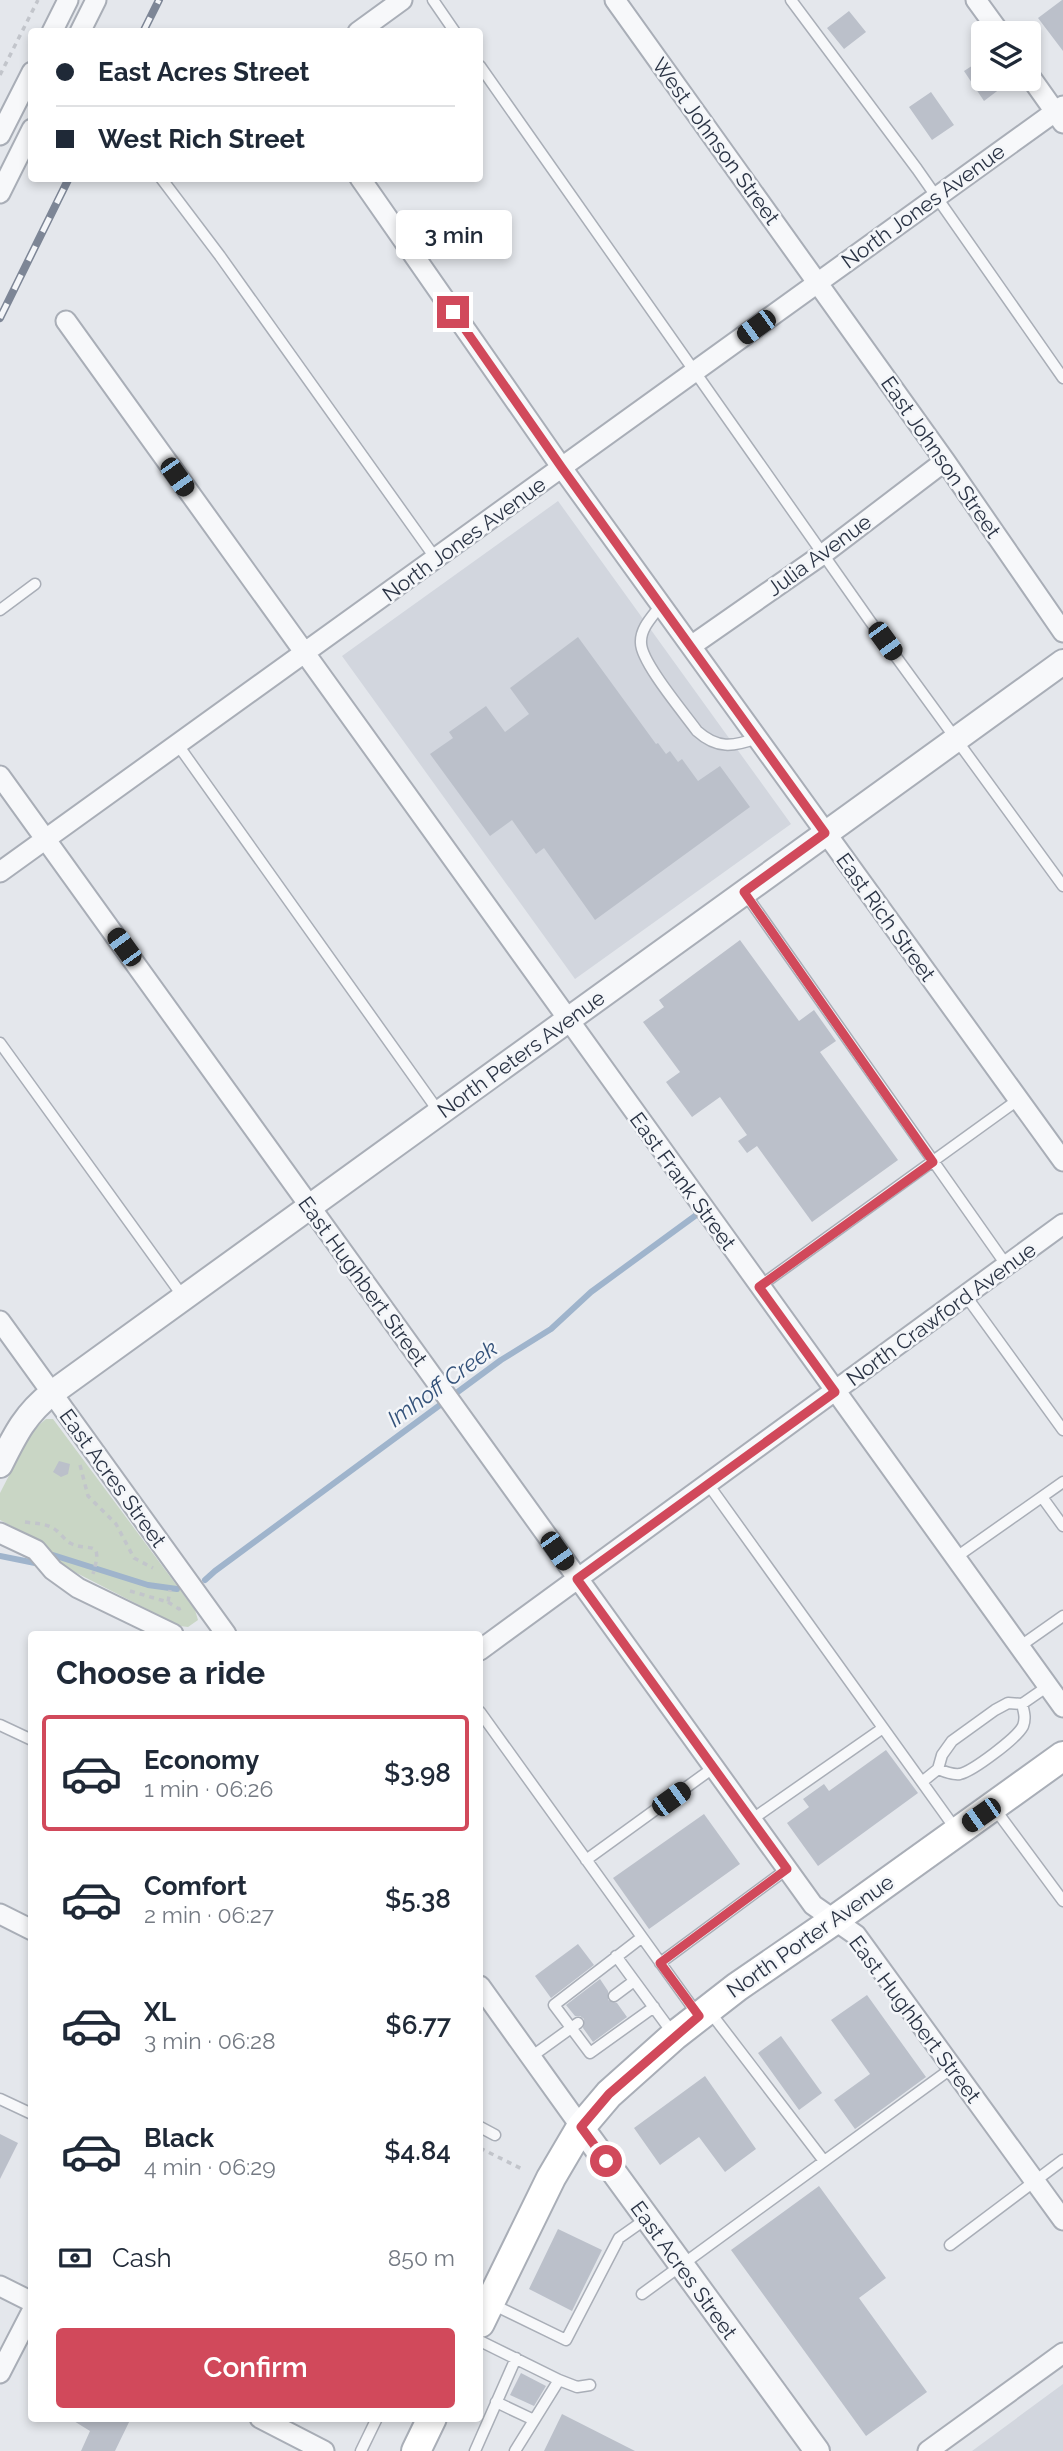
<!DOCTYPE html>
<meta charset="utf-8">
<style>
body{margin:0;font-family:Raleway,sans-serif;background:#f2f2f3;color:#1f2937;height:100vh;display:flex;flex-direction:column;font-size:26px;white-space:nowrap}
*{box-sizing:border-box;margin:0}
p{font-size:23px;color:#747a83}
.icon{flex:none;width:38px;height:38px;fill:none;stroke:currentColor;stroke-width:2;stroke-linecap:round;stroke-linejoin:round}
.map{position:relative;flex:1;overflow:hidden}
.details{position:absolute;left:28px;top:1631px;width:455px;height:791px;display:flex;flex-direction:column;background:#fff;border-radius:7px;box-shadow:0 4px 10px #0003}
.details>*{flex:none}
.hud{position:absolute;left:28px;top:28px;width:455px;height:154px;border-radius:7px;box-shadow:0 4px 10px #0003;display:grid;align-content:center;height:154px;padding:0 28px;background:#fff}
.controls{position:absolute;left:971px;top:21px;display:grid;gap:14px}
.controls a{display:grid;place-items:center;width:70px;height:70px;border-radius:7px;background:#fff;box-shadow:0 4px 10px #0003;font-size:35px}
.end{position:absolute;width:32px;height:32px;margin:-16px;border:9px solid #d1495b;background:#fff;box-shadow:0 0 0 4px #fff}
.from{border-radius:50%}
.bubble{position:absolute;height:49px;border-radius:7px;background:#fff;box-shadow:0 4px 10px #0003;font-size:23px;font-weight:600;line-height:49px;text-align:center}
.car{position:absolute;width:21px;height:42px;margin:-21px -10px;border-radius:9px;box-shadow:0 0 5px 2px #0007;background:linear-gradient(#222 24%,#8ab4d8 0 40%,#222 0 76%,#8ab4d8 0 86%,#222 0)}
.hud b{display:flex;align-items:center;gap:24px;height:66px;font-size:26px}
.hud b+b{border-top:2px solid #e0e1e3}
.hud i{width:18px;height:18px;background:#1f2937}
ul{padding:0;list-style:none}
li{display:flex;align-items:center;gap:21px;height:116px;margin:0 14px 10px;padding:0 14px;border:4px solid transparent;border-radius:7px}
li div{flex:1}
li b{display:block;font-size:26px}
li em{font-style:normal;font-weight:600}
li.current{border-color:#d1495b}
li>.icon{width:63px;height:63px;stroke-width:1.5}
h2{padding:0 28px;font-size:32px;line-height:84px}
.pay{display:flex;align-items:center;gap:18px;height:77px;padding:0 28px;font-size:26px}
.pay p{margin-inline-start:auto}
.primary-button{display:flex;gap:14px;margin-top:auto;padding:14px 28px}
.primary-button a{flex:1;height:80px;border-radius:7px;background:#d1495b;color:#fff;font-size:28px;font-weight:600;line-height:80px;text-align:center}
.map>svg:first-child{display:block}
</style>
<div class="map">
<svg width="1063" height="2451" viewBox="0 0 1063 2451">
<rect width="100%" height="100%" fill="#e4e7ec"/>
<path fill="#d2d6de" d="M558,501l233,323 -216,155 -233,-323z
M1063,2384v67h-91z"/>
<path fill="#c9d6c5" d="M46,1419h7l142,191 3,10 -10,7 -8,-1 -121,-62 -17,-22 -42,-22v-27l32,-62z"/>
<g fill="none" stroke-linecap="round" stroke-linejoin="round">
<path stroke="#9fb4cc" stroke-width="6" d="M0,1556l35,7 18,-8 95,30 29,4
M205,1580l10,-9 286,-211 50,-31 40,-37 108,-79"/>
</g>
<path fill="#bbc0ca" d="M1062,0h1v51l-25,-33z
M849,11l17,21 -22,17 -17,-21z
M984,58v21h29l-29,22 -20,-30z
M931,92l23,33 -22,15 -23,-33z
M578,637l78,107 2,-1 8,11 4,-3 8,11 4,-3 16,22 22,-15 30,41 -155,113 -51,-72 -8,6 -24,-34 -22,16 -60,-82 23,-16 -4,-6 37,-26 19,26 24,-18 -19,-26z
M740,940l59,81 15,-11 22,31 -16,11 78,108 -86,62 -55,-76 -10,7 -9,-12 9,-6 -27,-38 -28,20 -26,-35 14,-10 -37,-50 21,-15 -5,-7z
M59,1461l11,3 -2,10 -7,3 -8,-5z
M886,1750l32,43 -100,73 -31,-43 22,-16 -6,-8 21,-15 5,7z
M704,1814l36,50 -91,65 -36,-51z
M578,1944l16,21 -43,33 -16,-22z
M600,1979l8,12v9l9,3 10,14 -34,25 -10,-14 1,-9 -4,-3h-5l-9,-11z
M867,1995l59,82 -71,52 -21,-29 36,-26 -39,-54z
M781,2036l41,57 -23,17 -41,-57z
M705,2076l51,73 -31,23 -26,-35 -39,28 -26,-37z
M0,2134l18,9 -18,36z
M819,2186l67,92 -27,20 68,94 -61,44 -135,-186z
M558,2229l44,21 -30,61 -43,-22z
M521,2373l25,13 -12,20 -24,-11z
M562,2414l73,37h-91z
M69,2418h62l-16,33h-34l9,-20z"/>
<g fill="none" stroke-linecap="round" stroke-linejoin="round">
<g stroke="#a9aeb7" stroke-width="13">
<path id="service" d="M433,0l22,32
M791,0l126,169 146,209
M480,66l390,555 193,265
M161,178l59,78 216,303
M661,605c-8,11 -21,23 -20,38 0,19 43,70 56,88 20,18 36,16 60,7
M0,610l35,-26
M178,745l261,367
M744,892l263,374
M0,1043l184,255
M760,1286l259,-187
M966,1296l97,134
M708,1484l249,347
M1042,1497l21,29
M955,1558l108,-76
M1019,1647l44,-31
M480,1712l218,303
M0,1725l32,15
M938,1769c7,3 15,6 22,5 13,-3 57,-36 63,-48 3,-8 1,-14 -1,-22
M922,1782l16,-13 4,-14 10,-14 43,-31 13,-7 14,1 26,-18
M995,1809l68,92
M751,1820l132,-92
M586,1860l127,-92
M641,1938l-87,67 36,48 64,-46
M616,1956l58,79
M660,1963l127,-94
M614,1996l20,-15
M710,2012l114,149
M531,2057l47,-34
M0,2099l32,15
M480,2127l15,8
M950,2245l113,-85
M642,2294l310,-226
M492,2304l74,36 53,-102 27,-19
M480,2341l79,39 18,7 13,-2
M496,2402l38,18
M361,2451l16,-33
M475,2451l41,-93
M515,2451l44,-71"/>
</g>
<g stroke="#a9aeb7" stroke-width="23">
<path id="minor" d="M615,0l330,461 118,171
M976,0l24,33
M52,32l16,-32
M80,32l16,-32
M358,32l44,-32
M1029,75l34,48
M0,135l32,-63
M360,178l202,290 501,693
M0,193l32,-64
M66,321l997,1386
M691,646l132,-92 122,-93
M0,776l813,1129 43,30 207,285
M0,872l1063,-766
M0,1321l226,313
M0,1533l36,17 17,20 25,18 95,46
M480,1650l583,-426
M0,1914l32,16
M480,1986l101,141
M0,2286l32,16
M0,2373l32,-62
M260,2418l64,33
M928,2451l135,-98"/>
</g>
<g stroke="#a9aeb7" stroke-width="28">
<path id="tertiary" d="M0,1465c15,-30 25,-51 52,-72l1011,-731
M581,2127l236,324"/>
</g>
<g stroke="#a9aeb7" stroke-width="32">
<path id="secondary" d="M480,2323l71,-145 30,-51 28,-33 65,-58 63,-49 96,-66 230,-165
M416,2451l16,-33"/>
</g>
<path stroke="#c2c5cb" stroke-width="3.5" stroke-dasharray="5 5" stroke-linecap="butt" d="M0,75l38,-75
M80,1465l8,31 28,28 18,34 19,10
M25,1522c12,2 23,1 32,9 4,3 9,10 13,12 19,10 34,-6 23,31
M130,1591l38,11 2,-12
M168,1602l11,7 6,-3
M480,2148l42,21"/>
<use href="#service" stroke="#f7f8fa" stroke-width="10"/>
<use href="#minor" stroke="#f7f8fa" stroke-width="19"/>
<use href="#tertiary" stroke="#f7f8fa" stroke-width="24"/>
<use href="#secondary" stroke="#fff" stroke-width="28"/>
<g stroke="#7d8696" stroke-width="8">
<path id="rail" d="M143,32l16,-32
M0,318l69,-140"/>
</g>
<use href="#rail" stroke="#f4f6f9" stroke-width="5" stroke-dasharray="16" stroke-linecap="butt"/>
</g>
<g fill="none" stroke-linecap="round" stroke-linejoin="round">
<path stroke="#d1495b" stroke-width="9" d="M453,312l109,156 263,365 -81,59 189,270 -174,125 76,105 -258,187 210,290 -127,94 39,53 -90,78 -28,33 25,34"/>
</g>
<g text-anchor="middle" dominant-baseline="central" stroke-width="5" stroke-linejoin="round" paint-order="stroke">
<g font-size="21" fill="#2b3445" stroke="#f4f6f9">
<text transform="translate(716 141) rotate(54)">West Johnson Street</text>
<text transform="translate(923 206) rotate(-36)">North Jones Avenue</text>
<text transform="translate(941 457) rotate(55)">East Johnson Street</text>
<text transform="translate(464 539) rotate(-36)">North Jones Avenue</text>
<text transform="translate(819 555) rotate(-36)">Julia Avenue</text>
<text transform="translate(886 917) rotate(54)">East Rich Street</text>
<text transform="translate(521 1054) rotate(-36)">North Peters Avenue</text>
<text transform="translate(683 1181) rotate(54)">East Frank Street</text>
<text transform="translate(363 1281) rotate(54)">East Hughbert Street</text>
<text transform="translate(941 1314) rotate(-36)">North Crawford Avenue</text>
<text transform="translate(113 1478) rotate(54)">East Acres Street</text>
<text transform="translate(810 1936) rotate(-35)">North Porter Avenue</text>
<text transform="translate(915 2019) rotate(53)">East Hughbert Street</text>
<text transform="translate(684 2270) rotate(54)">East Acres Street</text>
</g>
<g font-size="23" font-style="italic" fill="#34527a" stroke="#f4f6f9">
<text transform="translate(442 1383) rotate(-36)">Imhoff Creek</text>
</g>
</g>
</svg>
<div class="controls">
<a><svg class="icon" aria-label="layers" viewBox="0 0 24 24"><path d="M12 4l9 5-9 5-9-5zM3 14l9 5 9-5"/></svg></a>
</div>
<i class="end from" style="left:606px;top:2161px"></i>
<i class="end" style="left:453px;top:312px"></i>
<div class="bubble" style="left:396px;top:210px;width:116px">3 min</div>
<i class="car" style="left:756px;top:327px;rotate:234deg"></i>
<i class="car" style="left:177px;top:477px;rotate:145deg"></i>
<i class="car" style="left:885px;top:641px;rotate:144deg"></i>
<i class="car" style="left:124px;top:947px;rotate:324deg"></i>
<i class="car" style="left:557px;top:1551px;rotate:145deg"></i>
<i class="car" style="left:671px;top:1799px;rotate:54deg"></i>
<i class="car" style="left:981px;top:1815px;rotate:235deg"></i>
<div class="hud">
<b><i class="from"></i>East Acres Street</b>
<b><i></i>West Rich Street</b>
</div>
<section class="details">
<h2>Choose a ride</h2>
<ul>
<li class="current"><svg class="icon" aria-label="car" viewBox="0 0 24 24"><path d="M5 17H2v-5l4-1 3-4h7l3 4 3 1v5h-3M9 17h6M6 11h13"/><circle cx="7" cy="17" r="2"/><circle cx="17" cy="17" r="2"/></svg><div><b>Economy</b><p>1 min · 06:26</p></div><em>$3.98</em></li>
<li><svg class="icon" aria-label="car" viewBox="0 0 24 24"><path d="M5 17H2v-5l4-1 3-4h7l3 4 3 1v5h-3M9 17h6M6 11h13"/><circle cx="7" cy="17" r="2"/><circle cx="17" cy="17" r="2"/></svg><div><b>Comfort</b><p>2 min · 06:27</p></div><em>$5.38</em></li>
<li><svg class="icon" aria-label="car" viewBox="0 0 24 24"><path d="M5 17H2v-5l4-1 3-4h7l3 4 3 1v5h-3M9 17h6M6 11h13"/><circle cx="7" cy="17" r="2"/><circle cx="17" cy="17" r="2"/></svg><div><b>XL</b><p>3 min · 06:28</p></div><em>$6.77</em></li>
<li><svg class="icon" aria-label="car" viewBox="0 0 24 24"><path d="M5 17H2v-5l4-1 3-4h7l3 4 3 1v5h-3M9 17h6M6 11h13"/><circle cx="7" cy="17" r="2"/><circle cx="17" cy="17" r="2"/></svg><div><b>Black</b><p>4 min · 06:29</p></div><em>$4.84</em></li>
</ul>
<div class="pay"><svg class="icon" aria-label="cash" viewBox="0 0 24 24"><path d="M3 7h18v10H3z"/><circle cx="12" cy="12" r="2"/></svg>Cash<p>850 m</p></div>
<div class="primary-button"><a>Confirm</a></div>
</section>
</div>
